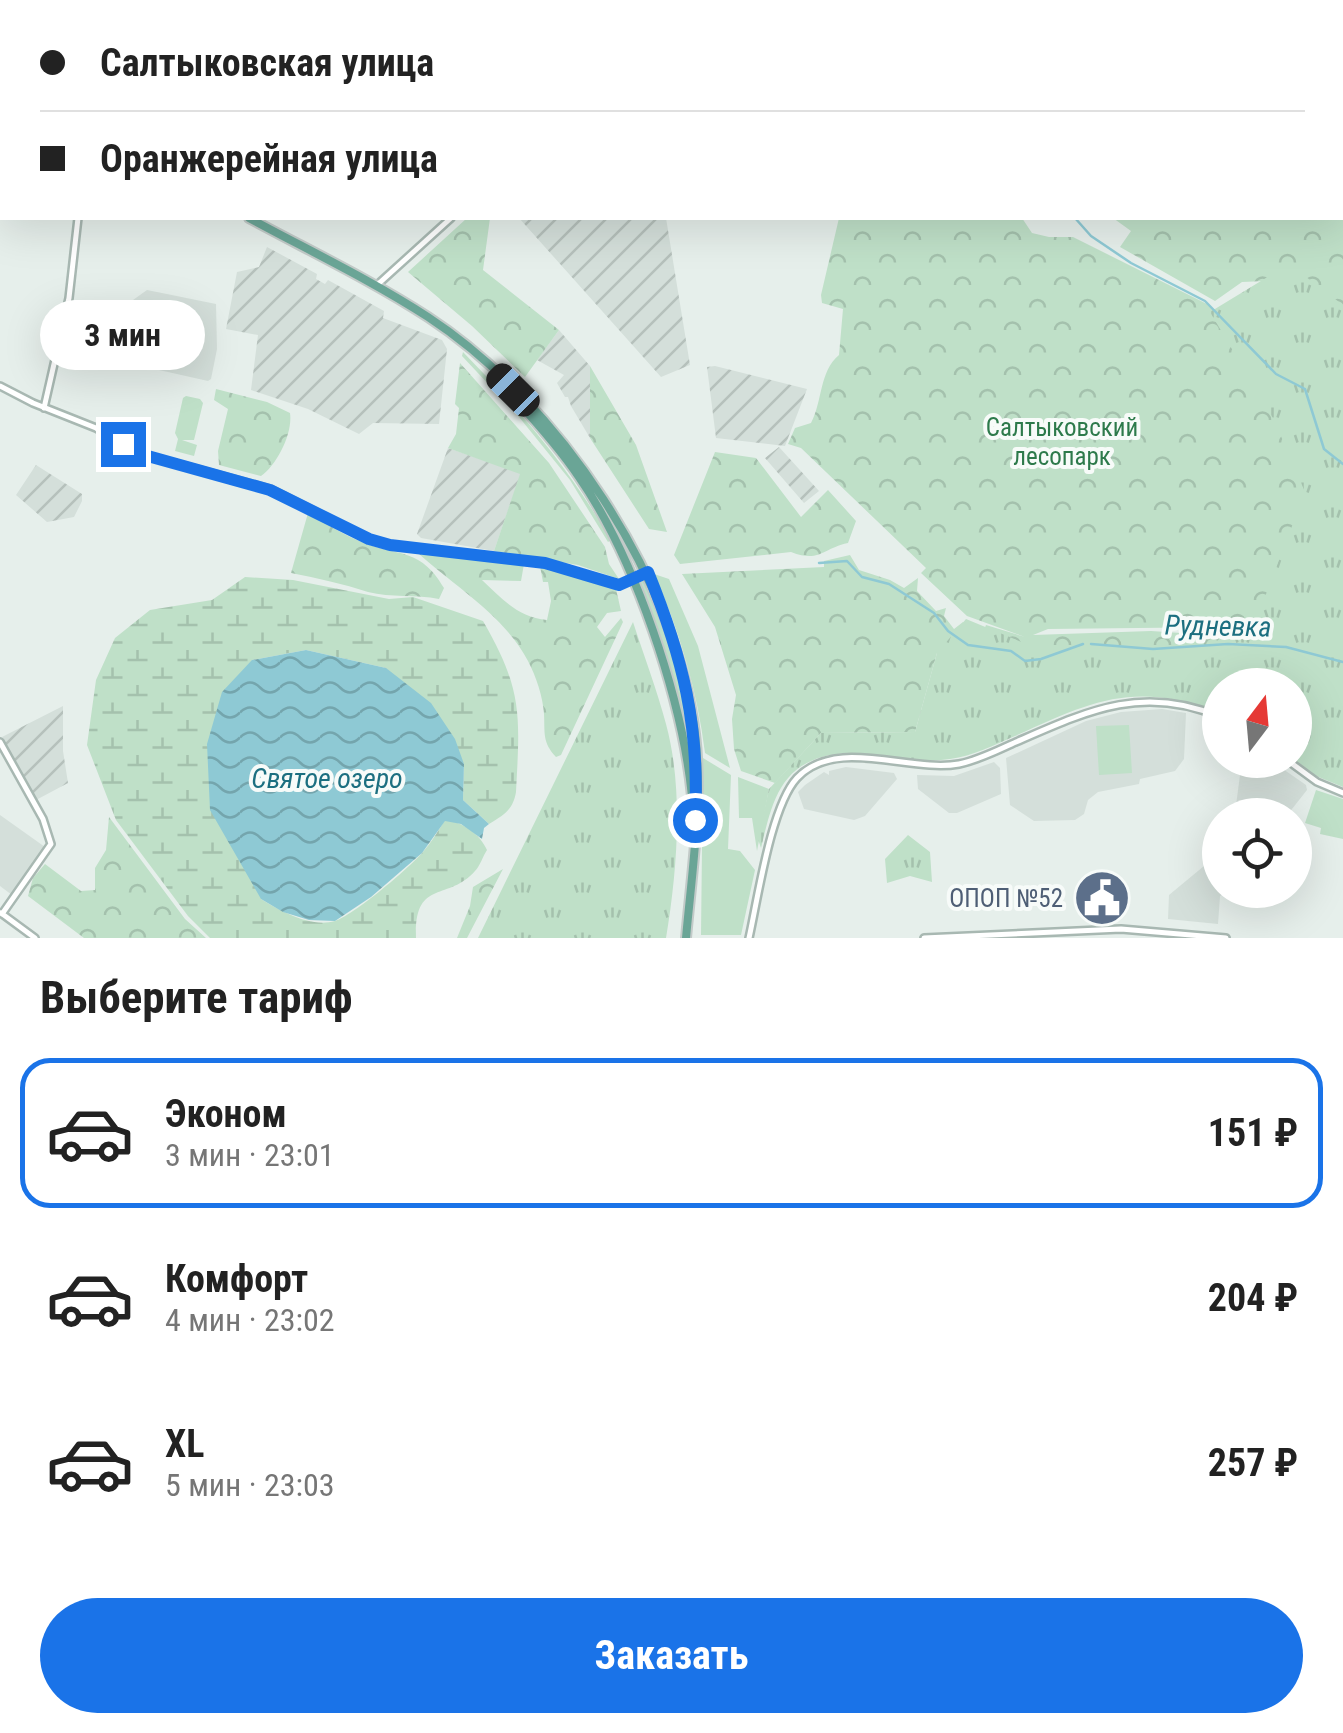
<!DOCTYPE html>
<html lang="ru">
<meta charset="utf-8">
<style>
body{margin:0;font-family:"Roboto Condensed",sans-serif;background:#f6f6f6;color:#222;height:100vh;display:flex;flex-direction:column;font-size:38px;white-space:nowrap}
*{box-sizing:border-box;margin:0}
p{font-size:32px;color:#767676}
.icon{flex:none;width:55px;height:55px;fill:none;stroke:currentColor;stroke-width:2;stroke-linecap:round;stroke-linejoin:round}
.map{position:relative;height:938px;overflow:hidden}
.drawer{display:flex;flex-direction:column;background:#fff;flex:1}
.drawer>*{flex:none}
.top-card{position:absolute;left:0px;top:0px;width:1345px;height:220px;box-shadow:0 10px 40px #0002;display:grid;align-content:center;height:220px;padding:0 40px;background:#fff}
.needle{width:65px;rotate:16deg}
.fabs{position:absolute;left:1202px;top:668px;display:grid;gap:20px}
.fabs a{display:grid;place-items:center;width:110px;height:110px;border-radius:50%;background:#fff;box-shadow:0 10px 40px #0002;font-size:50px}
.end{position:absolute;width:45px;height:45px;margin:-22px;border:12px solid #1a73e8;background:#fff;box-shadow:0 0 0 5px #fff}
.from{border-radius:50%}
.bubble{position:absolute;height:70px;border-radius:35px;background:#fff;box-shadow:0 10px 40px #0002;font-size:32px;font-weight:700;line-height:70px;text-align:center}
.car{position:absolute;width:30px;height:60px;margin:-30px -15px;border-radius:12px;box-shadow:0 0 8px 2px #0007;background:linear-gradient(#222 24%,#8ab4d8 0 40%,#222 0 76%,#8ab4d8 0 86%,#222 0)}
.top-card b{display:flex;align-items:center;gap:35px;height:95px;font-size:38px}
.top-card b+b{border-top:2px solid #e0e0e0}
.top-card i{width:25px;height:25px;background:#222}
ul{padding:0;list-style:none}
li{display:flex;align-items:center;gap:30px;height:150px;margin:0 20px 15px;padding:0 20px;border:5px solid transparent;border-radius:30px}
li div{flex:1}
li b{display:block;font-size:38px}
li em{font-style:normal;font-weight:700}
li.selected{border-color:#1a73e8}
li>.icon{width:90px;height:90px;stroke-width:1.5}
h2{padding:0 40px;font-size:45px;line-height:120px}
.action{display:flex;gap:20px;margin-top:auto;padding:20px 40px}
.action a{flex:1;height:115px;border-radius:60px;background:#1a73e8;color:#fff;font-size:40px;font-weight:700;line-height:115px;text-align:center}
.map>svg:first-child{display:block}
</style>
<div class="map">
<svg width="1343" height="938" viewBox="0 0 1343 938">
<defs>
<pattern id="industrial-furrows" width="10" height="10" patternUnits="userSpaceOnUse" patternTransform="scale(2.5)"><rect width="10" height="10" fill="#d4dfda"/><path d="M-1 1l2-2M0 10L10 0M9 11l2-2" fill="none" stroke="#b6c1bc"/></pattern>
<pattern id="forest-crowns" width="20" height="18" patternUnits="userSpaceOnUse" patternTransform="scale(2.5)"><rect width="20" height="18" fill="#bfe0c8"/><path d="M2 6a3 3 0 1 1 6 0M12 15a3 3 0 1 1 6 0" fill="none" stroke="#a4c1ad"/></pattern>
<pattern id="wetland-marsh" width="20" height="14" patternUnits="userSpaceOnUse" patternTransform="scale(2.5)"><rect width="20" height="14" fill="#bfe0c8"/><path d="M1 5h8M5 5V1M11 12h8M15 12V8" fill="none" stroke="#a4c1ad"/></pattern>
<pattern id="park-tufts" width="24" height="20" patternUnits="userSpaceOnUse" patternTransform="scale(2.5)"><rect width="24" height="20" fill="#bfe0c8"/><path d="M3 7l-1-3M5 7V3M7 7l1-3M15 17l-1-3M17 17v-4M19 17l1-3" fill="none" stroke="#a4c1ad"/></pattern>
<pattern id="water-waves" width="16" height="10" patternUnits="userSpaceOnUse" patternTransform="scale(2.5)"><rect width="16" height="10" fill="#8ec9d4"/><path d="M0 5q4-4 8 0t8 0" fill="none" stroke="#74a5ad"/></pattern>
</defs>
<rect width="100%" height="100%" fill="#e6efeb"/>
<path fill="#d4dfda" d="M147,290l69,14 1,45 -6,30 -3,2 -89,-20 14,-61z
M1162,709l24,4 -2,46 -9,12 -35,8 -1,5 -41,8 -10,8 -4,14 -9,6 -41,1 -24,-16 -4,-47 80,-37 35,-9z
M1249,760h21l36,25 1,5 -19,24 -53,-1 5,-38z
M994,762l6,6 1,26 -44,19h-8l-31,-24 -1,-14 37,1z
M846,767l48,6 3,6 -32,37 -11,4 -50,-11 -6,-17 7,-7 19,-13 5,3v-4z
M0,815l45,32 -33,48 -12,-9z
M1204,866l16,16v8h8l-8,6 -2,28 -50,-5 1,-24z"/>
<path fill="url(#industrial-furrows)" d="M519,218h147l24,147 -29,12z
M267,247l50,27 -1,5 9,5 3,-4 56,31 -1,7 59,22 5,9 -8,75 -66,-1 -14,11 -51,-25 -57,-19 7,-55 -32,-6 11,-57 22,-5z
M559,330l31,36v72l-19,-32 -3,-9h-3l-8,-14 7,-8 -27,-15z
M715,366l92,23 -22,57 -69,-8 -9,-71z
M779,447l40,44 -15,12 -39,-45z
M448,448l73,25 -27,78 -73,-13 -4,-4z
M36,465l46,29v7l-8,16 -27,5 -31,-27z
M63,706v45l5,32 -32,17 -34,-63z"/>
<path fill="#bfe0c8" d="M463,352c61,63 103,112 148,188l-3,2 -38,-62 -51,-63 -57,-61z
M186,396l14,3 3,4 -9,37h-12l15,5 -3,11 -19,-5 3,-12 -3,-6 8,-35z
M654,574l15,5 29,67 32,122 -25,-15c-8,-63 -25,-121 -51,-179z
M643,577c28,62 50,123 51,192l-8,-42 -48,-149z
M1129,725l3,48 -33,2 -3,-49z
M703,758l28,17 -3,74 12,2 15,19 -14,65h-40z
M738,777l31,12 -12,62 -5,-33h-13z
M1316,790l27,9v40l-23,-5 1,-6 -16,-5z"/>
<path fill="url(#forest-crowns)" d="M1072,0h271v323l-52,-43 -49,2 -27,19 -95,-54 11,-16 -18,-13h229v-216z
M467,218h23l-7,52 76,60 -34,47 -53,-51 -64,-54z
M839,218h183l10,15 17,4h24l136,68 22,21 112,146 -8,166 -107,-11 -180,2 -15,6 118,-4 137,9 7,45 -358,-32 -22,79 -94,1 -46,50 -34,-12 -7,-22 -2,-30 4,-24 -21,-68 -33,-53 142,-7v-6l26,-6 9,15 31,10 14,8 14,-10 -1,13 19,20 10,-3 -2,8 10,13 9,-7 19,13 4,-10 39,12 -58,-21 -46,-43 5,-5 -125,-120 -13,-4 7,-16 16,-5c12,-23 8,-51 28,-68l4,-46 -21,-6 -1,-8z
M460,363l89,100 56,84 4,17 10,15 -41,-14 -84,-14 26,-77 -72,-26 8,-14 3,-26 -4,-4z
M590,366l46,79 31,87 -18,-3 -59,-91z
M216,389l51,13 23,11c3,20 -13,52 -29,63l-42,-11 -1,-14 10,-42 -14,-9z
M715,452l41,6 45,59 27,-27 28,31 -8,22c-27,6 -28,20 -57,9l-111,12 -6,-9z
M308,513c16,9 32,20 49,27 39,18 62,5 87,48l-5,11c-23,-5 -48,-1 -71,-7 -25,-8 -50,-14 -77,-19z
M417,552l107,12 -3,17 -39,-1c20,19 36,37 65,40l4,-19 -3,-19h-5l-3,-16 76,23 5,22 -14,2 -10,14 8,10 16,-19 2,4 -62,133 -5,2c-14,-15 -11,-24 -12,-43 -1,-17 -8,-38 -16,-53 -25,-47 -73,-74 -111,-109z
M109,817l76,102 21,19h-122l-56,-42 5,-18 12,-14 36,27 14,-1v-22l11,-18z
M503,869l-36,69h-10l13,-32 3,-19z"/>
<path fill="url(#wetland-marsh)" d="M245,577l48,3 96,19 24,-2 70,24c40,69 37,94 33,171 -3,18 -12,23 -27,32l-26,-24 1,-36 -78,-96 -80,-18 -54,10 9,239c20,12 49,29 74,22 19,-6 73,-52 87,-68 9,-10 16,-22 23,-33 18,2 35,14 42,30 -4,6 -7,16 -12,21 -27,31 -61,7 -59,67h-206l-22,-22 -72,-96 -29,-75 9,-65 19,-42 35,-28 62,-10z"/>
<path fill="url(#park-tufts)" d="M1289,264l54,41v482l-27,-11 -22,-16 1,-75h-75v27c-87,-31 -126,-12 -205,24 -21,9 -42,20 -65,23 -47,7 -100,-19 -143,4 -32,16 -38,54 -46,85l-3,-9 11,-50 52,-56 94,-1 22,-79 29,-34 65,27h180l52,-44 42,-110 -31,-72 -64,-108z
M633,622c11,34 24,68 33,102 18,66 11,148 0,214h-188z
M908,835l22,17 2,30 -22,-6 -23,7 -2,-24z"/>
<path fill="url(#water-waves)" d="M306,650l80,18 45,35 24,36 9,25 -1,36 26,24 -5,4 -2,11 -21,-15 -16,-3 -23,32 -51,44 -36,24 -26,-1 -26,-8 -22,-13 -51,-89 -3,-66 15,-52 30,-32z"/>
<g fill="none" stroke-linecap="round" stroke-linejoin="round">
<path stroke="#8ec9d4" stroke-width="2.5" d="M798,0l3,2
M1046,0l1,2
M1075,218l16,18 40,27 74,38 71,73 29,15 19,60 19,15
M819,563l28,-2 15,16 27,7 45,29 14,18 20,14 43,6 14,10 16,-2 42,-15
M1091,644l62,5 75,-5 58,3 57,15"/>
<g stroke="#a8b8b2" stroke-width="10">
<path id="minor" d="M325,0l2,2
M0,123l2,-1
M376,286l75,-68
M0,386l33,17 63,25 41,25 133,36 99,50 21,6 155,18 74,22 26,-12
M44,408l25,-110 9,-80
M0,742l43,77 8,25 -49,70
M1287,760l30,22 26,11
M1,913l34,25
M749,938c9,-40 22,-132 48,-160 40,-42 112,-5 162,-14 20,-4 39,-14 57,-22 71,-31 127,-58 204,-25
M924,938l197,-9 105,9"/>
</g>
<g stroke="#c2cac8" stroke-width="12">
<path id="major" d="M78,0v2
M249,218c59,32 122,62 179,99 130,85 248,261 267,417 8,66 -3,137 -9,204
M516,400c22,24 45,50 63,77 56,81 103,221 113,319"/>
</g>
<use href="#minor" stroke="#fff" stroke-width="5"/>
<use href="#major" stroke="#6aa596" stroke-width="8"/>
</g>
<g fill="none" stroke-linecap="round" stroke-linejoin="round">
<path stroke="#1a73e8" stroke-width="12" d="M123,444l14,9 133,37 99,49 21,6 155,18 74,22 29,-13c35,86 52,154 47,248"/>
</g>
<defs>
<g id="civic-disc" transform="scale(2.875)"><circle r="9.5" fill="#5c6f8a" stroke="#f7fbf9"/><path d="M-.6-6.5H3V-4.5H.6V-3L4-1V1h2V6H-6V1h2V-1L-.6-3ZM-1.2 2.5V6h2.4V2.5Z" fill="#fff"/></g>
</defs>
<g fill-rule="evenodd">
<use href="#civic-disc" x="1102" y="898"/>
</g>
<g text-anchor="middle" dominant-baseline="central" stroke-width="8" stroke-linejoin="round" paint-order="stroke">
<g font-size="25" fill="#2d7a4b" stroke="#f7fbf9">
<text x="1062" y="427">Салтыковский<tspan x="1062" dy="29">лесопарк</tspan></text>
</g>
<g font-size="25" fill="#4e5e75" stroke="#f7fbf9" text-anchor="end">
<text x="1063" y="898">ОПОП №52</text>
</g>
<g font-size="28" font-style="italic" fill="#1c6f80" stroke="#f7fbf9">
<text transform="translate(1218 626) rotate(1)">Рудневка</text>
<text x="327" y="778">Святое озеро</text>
</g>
</g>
</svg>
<div class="fabs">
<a><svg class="needle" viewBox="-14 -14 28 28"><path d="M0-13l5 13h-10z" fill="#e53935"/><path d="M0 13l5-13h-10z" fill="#767676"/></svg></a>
<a><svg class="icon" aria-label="locate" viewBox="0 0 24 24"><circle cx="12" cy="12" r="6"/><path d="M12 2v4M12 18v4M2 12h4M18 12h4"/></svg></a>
</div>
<i class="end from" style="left:695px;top:820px"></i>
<i class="end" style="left:123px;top:444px"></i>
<div class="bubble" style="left:40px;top:300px;width:165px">3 мин</div>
<i class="car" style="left:513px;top:390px;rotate:315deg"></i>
<div class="top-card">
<b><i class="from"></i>Салтыковская улица</b>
<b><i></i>Оранжерейная улица</b>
</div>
</div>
<section class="drawer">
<h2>Выберите тариф</h2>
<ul>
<li class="selected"><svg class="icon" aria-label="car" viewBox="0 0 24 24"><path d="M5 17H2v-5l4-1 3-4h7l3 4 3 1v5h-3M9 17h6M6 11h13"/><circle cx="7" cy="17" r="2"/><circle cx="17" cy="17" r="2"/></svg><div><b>Эконом</b><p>3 мин · 23:01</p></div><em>151 ₽</em></li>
<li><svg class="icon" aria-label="car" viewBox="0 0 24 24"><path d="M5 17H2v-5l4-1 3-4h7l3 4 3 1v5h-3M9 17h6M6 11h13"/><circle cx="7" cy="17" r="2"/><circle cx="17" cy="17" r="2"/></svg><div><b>Комфорт</b><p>4 мин · 23:02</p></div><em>204 ₽</em></li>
<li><svg class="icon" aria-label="car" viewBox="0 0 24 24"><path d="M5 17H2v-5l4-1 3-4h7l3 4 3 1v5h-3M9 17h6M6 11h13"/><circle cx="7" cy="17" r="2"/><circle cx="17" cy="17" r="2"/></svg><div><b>XL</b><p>5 мин · 23:03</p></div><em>257 ₽</em></li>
</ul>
<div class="action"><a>Заказать</a></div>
</section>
